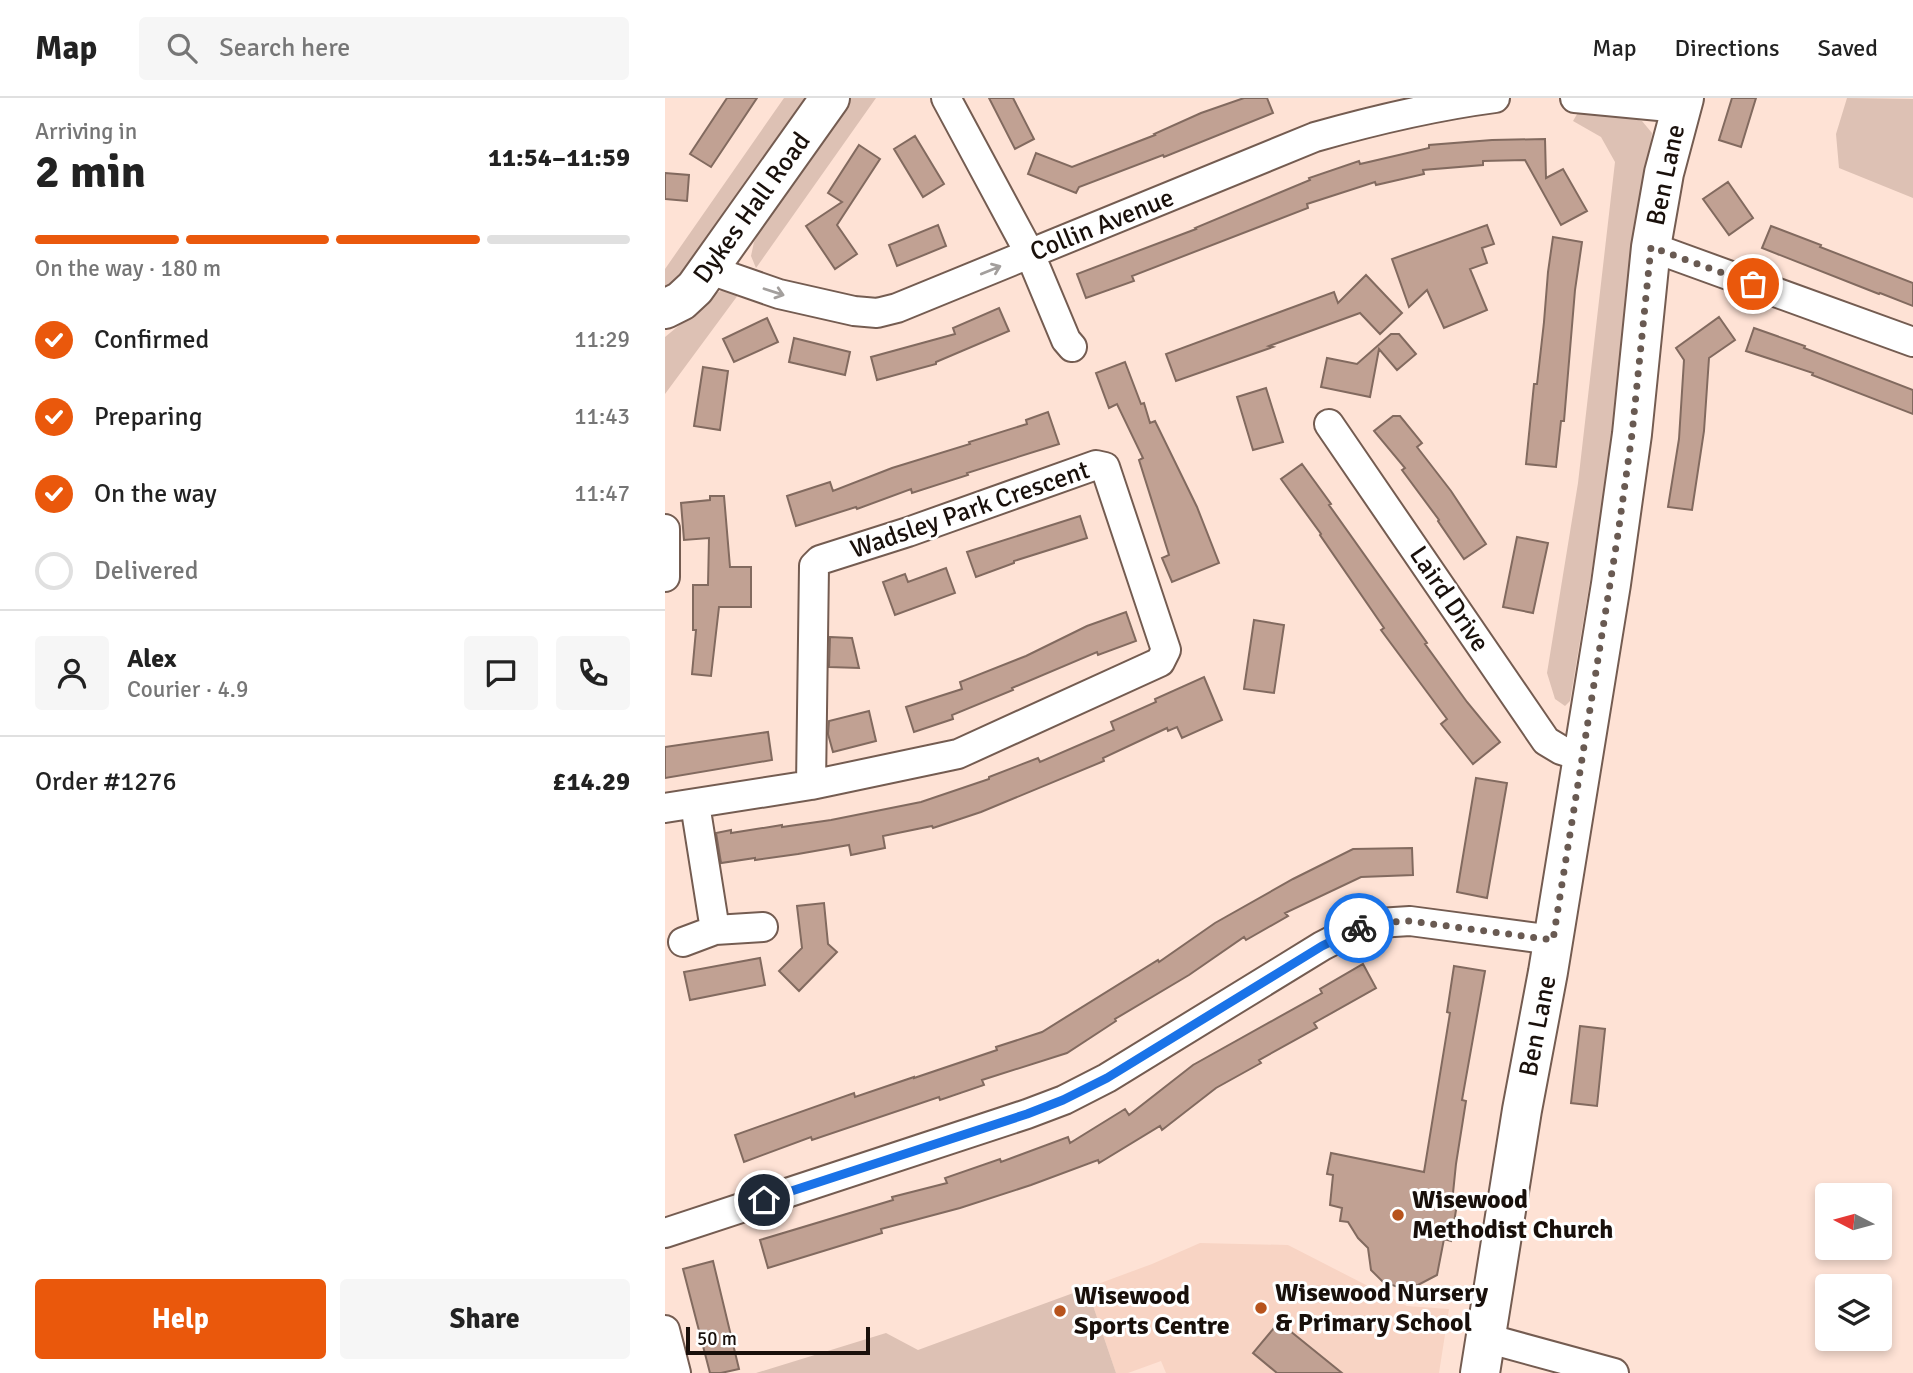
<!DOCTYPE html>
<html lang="en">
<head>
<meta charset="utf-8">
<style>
  :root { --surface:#fff; --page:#f6f6f6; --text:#222; --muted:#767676; --line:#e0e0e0; --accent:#ea580c }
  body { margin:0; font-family:Signika,sans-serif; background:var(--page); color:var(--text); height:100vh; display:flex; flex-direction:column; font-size:26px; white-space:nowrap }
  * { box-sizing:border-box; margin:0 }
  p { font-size:23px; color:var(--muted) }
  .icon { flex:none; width:38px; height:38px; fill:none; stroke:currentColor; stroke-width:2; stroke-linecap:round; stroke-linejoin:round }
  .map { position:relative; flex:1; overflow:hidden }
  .panel { display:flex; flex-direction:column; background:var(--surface); width:665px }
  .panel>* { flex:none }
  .needle { width:46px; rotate:276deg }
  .tools { position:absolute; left:1150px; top:1085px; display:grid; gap:14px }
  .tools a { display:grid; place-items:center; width:77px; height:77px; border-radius:7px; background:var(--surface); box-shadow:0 4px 10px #0003; font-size:35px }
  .scale { position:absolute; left:21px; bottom:18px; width:184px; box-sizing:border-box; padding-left:7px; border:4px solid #19100b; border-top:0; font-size:19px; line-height:24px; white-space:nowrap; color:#19100b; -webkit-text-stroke:5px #fff; paint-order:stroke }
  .pin { position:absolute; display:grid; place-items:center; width:60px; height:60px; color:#fff; margin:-30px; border:4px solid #fff; border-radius:50%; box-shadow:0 2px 7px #0007 }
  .courier { position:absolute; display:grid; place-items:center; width:70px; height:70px; margin:-35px; border:5px solid #1a73e8; border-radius:50%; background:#fff; color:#222; box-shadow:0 2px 9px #0007 }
  .overview em { font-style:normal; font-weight:800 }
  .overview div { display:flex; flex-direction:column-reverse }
  .overview { display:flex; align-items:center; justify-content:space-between; height:119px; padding:0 35px }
  h1 { font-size:46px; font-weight:800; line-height:52px }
  .bar { display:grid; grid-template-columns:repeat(4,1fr); gap:10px 7px; align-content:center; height:84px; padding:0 35px }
  .bar i { height:9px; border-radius:5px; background:var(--line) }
  .bar .active { background:var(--accent) }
  .bar p { grid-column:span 4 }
  .line { display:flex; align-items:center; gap:18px; padding:0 35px; border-top:2px solid var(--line) }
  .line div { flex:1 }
  .round { display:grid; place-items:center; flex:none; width:74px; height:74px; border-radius:7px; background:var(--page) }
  ol { padding:0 35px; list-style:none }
  li { display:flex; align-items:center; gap:21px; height:77px }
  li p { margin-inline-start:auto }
  li .icon { padding:7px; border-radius:50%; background:var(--accent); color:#fff; stroke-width:4 }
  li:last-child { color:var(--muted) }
  li i { width:38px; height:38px; border:4px solid var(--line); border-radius:50% }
  .button { display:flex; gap:14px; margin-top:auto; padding:14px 35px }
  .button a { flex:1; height:80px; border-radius:7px; background:var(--accent); color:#fff; font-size:28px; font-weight:800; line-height:80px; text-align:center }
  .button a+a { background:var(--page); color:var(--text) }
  header { display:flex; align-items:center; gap:42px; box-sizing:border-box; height:98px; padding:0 35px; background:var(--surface); border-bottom:2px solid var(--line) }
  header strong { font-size:33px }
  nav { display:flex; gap:38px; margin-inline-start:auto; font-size:24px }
  .search { width:490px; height:63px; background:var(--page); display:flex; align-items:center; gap:18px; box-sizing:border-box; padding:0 24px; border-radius:7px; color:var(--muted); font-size:26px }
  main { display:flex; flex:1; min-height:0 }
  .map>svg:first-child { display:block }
  .built { fill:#f8d4c4 }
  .green { fill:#ddc1b4 }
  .building { fill:#c1a193; stroke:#826a5f; stroke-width:2 }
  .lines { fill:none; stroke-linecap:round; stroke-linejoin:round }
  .street-casing { stroke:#745c51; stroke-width:32 }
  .secondary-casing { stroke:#745c51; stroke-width:42 }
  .street { stroke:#fff; stroke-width:28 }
  .secondary { stroke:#fff; stroke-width:38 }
  .oneway { stroke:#a39f9d }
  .done { stroke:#695a52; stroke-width:7; stroke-dasharray:0 12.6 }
  .route { stroke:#1a73e8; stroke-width:9 }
  .poi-dot { fill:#b7531c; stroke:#fff; stroke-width:2.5 }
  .labels { text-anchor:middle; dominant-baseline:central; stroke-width:6; stroke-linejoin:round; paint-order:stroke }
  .street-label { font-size:26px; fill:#19100b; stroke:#fff }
  .poi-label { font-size:26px; font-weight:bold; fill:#19100b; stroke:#fff; text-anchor:start }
</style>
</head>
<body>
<header>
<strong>Map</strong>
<div class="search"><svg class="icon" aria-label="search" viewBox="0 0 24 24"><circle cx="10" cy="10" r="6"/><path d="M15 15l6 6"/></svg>Search here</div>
<nav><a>Map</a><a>Directions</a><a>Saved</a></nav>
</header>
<main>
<section class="panel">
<div class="overview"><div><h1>2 min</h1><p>Arriving in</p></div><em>11:54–11:59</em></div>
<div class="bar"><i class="active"></i><i class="active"></i><i class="active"></i><i></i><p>On the way · 180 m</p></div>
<ol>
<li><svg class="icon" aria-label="check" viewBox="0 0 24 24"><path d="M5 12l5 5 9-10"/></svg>Confirmed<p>11:29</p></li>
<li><svg class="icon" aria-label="check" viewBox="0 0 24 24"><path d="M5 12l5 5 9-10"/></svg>Preparing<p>11:43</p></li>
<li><svg class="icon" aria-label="check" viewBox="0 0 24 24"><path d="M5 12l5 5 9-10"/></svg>On the way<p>11:47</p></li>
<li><i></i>Delivered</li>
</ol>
<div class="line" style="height:126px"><a class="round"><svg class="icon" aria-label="person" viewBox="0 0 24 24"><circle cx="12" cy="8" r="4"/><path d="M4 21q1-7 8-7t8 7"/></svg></a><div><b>Alex</b><p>Courier · 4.9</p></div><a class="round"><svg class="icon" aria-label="chat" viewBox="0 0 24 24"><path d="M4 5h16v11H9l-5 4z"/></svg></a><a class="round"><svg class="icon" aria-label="phone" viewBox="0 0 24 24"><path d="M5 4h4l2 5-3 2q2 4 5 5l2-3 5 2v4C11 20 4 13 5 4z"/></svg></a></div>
<div class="line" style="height:91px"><div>Order #1276</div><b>£14.29</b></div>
<div class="button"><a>Help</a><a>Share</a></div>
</section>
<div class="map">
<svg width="1248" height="1275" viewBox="0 0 1248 1275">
  <rect width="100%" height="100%" fill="#fee2d5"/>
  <path class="built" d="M535 1145 623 1147 742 1208 784 1211 774 1275H501L496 1263 463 1275H451L422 1190 487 1166Z"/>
  <path class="green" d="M119 0H146L16 183 0 190V171Z
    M184 0H211L91 170 86 158 89 144 108 108Z
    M1182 0 1248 1V100L1174 70 1171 36Z
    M915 11 952 16 977 23 987 35 984 60 975 105 950 302 945 363 905 603 900 608 890 601 882 575 913 385 950 64 936 39 908 23Z
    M62 190 76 193 0 296V239L34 211 47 197Z
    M422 1190 451 1275H91L221 1235 253 1252Z"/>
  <path class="building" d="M62 0H92L46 69 25 56Z
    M324 0H348L369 41 350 51Z
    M579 0H602L608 15 499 59 498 57 414 89 411 95 363 76 371 55 407 69 490 37 489 36 536 15Z
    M1067 0H1091L1076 49 1054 42Z
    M250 38 279 86 258 99 229 51Z
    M880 41 881 80 898 71 922 113 896 127 860 62 818 63V67L758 72 759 76 711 87 710 84 642 106 643 110 467 178 469 183 421 200 412 176 531 131 530 130 645 82 644 80 694 63 695 66 764 50V47L827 42Z
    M194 47 215 61 172 127 192 156 170 171 141 128 177 104 163 95Z
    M0 75 24 77 22 103 0 101Z
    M1063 84 1088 120 1064 137 1038 101Z
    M273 127 281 148 232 168 224 147Z
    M822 127 829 146 817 150 822 165 805 171 822 212 779 230 762 192 744 209 727 161Z
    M1106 128 1156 147 1155 149 1248 185V208L1215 195 1214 196 1097 150Z
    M888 139 917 144 910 192 899 323H896L891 369 861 366 869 286H872L879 224 883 174Z
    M701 177 737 215 715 236 695 215 604 248 608 249 511 283 501 256 669 194 673 205Z
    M334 210 344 233 271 264V266L212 282 206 259 290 236 288 230Z
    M1054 219 1070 242 1044 260 1039 333 1027 412 1003 409 1014 341 1019 262 1011 250Z
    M102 220 113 244 69 264 58 241Z
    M1089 230 1140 248 1139 250 1248 292V316L1147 277 1148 275 1081 253Z
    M726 236H734L751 256 732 272 714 251 705 299 656 289 662 260 692 266Z
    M129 240 185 254 180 277 124 264Z
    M460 264 476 306 479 305 485 325 490 323 532 409 554 465 507 484 497 460 504 457 474 362 478 360 452 306 444 310 431 275Z
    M38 269 63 273 55 332 29 328Z
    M601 290 618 344 588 352 572 299Z
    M383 314 394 346 302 375 303 377 247 395 246 391 192 411 191 409 131 428 122 398 165 384 168 393 227 370 305 346 304 344 362 326 361 322Z
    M728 318H735L757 345 752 349 786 393 821 446 799 461 773 423 774 422 737 372 740 370 709 333Z
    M637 366 666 406 664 407 762 545 760 546 802 604 835 644 808 666 776 626 782 621 716 532 719 530 655 437 656 436 616 381Z
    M45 398H59L65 469H86V509H54L46 578 27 576 31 532H28V487H43L44 440 19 442 16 405 45 402Z
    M415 418 422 440 349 463V465L311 479 302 454Z
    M852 439 883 445 868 515 838 509Z
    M281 470 290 495 230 517 218 484 240 476 243 484Z
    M461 514 471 543 433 557 432 554 347 590 348 592 287 617 288 621 249 634 241 609 297 591 295 584 361 558 422 528Z
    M589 522 619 527 609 595 579 591Z
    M165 539 187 540 194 570 164 569Z
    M539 579 557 622 517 640 512 629 503 633 502 630 438 660 439 663 316 714 268 730 267 728 218 738 220 750 186 757 184 747 133 756 90 762V760L56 765 51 735 66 732V735L117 727V729L166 722 256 704 324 681V679L373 660 375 664 449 632 446 624 491 604 490 601Z
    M204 613 211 643 168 654 163 636 164 623Z
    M103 634 107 662 0 680V649Z
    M811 680 842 685 822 800 792 794Z
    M747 750 748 777 696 779 620 815 623 818 581 842 579 839 524 877 450 921 451 923 402 955 317 982 319 987 275 1002 274 999 147 1042 146 1039 79 1064 70 1037 189 995 190 999 249 979V980L332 952 331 949 377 934 493 862 494 864 550 825 628 781 688 751Z
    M159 805 163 846 172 854 134 893 114 873 137 850 132 808Z
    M95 860 100 887 25 902 19 874Z
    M698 866 711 890 649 925 652 930 594 962 596 965 551 990 497 1032 495 1028 434 1065 433 1062 366 1087 295 1110 216 1131 217 1135 103 1170 95 1142 228 1102 227 1099 282 1085 280 1080 335 1061 336 1064 403 1039 405 1045 460 1011 464 1017 528 967 657 895 655 891Z
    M789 868 820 873 797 1002 801 1003 791 1066 787 1105 792 1106 786 1143 779 1141 772 1177 753 1187 736 1190 718 1184 706 1172 703 1150 693 1140 683 1124 675 1123 677 1110 665 1107 668 1077 662 1076 666 1055 759 1074 785 915 782 914Z
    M915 928 940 931 932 1008 906 1005Z
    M48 1163 74 1271 56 1275H45L18 1171Z
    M614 1224 677 1275H612L588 1255Z"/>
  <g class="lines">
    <defs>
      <path id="street" d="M281 0 365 156 401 242 407 249
        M910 0 1015 10
        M986 149 1248 244
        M45 172 114 196 189 213 212 215 232 210 650 39C710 22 769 8 830 0
        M664 326 881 643 896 652 918 659
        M0 431V479
        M30 706 50 832
        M0 710 146 687 293 656 495 564 501 552 440 369 431 367 243 434 155 462 149 468 146 687
        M18 844 50 832 98 829
        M0 1135 362 1016 399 1002 442 980 657 848 686 833 713 825 745 823 888 842
        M0 1232 11 1275
        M821 1240 949 1275"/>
      <path id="secondary" d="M0 211 16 203 30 190 165 0
        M815 1275 857 1012 883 874 946 486 967 336 986 149 999 75 1019 0"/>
    </defs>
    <use href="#street" class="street-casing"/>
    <use href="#secondary" class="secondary-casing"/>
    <use href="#street" class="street"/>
    <use href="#secondary" class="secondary"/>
  </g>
  <defs><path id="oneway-shaft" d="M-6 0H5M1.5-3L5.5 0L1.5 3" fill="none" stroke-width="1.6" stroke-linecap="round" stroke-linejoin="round" transform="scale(1.75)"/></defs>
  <g class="oneway">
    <use href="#oneway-shaft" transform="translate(326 172) rotate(-22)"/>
    <use href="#oneway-shaft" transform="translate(109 194) rotate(18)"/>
  </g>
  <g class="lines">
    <path class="done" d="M694 830 713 825 745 823 888 842 953 436 967 336 986 149 1088 186"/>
    <path class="route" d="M99 1102 362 1016 398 1002 442 980 657 848 694 830"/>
  </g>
  <g class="poi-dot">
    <circle cx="733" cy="1117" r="7"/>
    <circle cx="596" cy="1210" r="7"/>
    <circle cx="395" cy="1213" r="7"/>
  </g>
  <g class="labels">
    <g class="street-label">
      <text transform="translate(1001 77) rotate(-78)">Ben Lane</text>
      <text transform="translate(87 110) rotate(-54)">Dykes Hall Road</text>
      <text transform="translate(437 127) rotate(-22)">Collin Avenue</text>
      <text transform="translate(305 412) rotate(-19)">Wadsley Park Crescent</text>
      <text transform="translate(784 501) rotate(56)">Laird Drive</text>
      <text transform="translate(873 928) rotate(-79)">Ben Lane</text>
    </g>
    <g class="poi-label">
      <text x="747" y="1102">Wisewood<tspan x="747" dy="30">Methodist Church</tspan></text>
      <text x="610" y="1195">Wisewood Nursery<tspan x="610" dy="30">&amp; Primary School</tspan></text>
      <text x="409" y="1198">Wisewood<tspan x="409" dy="30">Sports Centre</tspan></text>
    </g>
  </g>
</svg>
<div class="tools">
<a><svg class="needle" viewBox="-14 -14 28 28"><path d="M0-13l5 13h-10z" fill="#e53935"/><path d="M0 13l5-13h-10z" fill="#767676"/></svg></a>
<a><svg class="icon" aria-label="layers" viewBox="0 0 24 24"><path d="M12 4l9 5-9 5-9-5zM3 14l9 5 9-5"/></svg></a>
</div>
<div class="scale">50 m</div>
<div class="pin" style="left:1088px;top:186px;background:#ea580c"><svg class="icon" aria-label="bag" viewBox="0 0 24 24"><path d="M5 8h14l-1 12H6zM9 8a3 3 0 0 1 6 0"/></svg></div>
<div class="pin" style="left:99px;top:1102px;background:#1f2937"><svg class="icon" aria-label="home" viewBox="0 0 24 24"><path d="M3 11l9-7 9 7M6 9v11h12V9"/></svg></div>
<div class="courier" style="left:694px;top:830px"><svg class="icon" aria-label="bike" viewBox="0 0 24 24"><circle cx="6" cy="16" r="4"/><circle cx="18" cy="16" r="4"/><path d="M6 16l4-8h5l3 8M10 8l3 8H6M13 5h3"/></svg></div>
</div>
</main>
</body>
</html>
